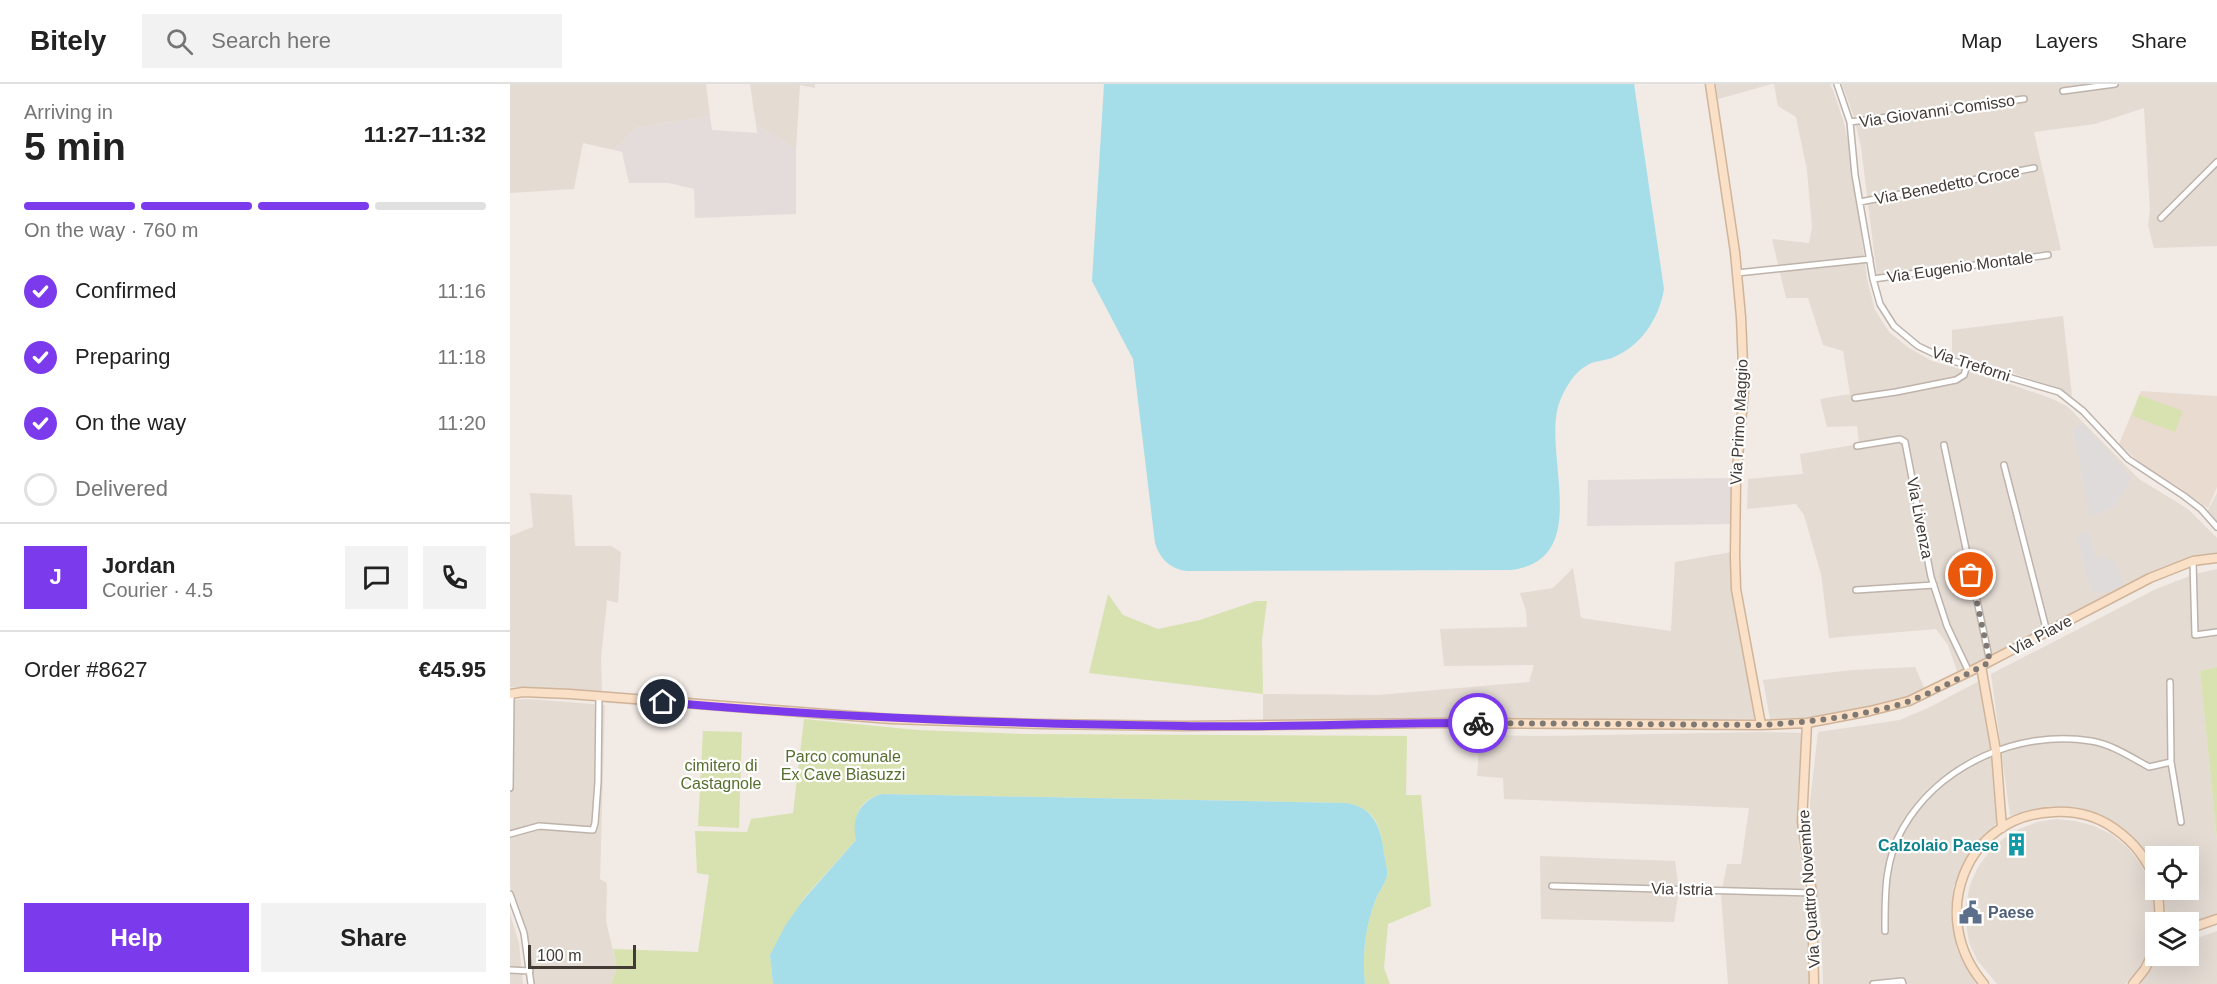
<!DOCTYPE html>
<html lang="en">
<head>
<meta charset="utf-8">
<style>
  :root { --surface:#fff; --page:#f2f2f2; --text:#222; --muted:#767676; --line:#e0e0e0; --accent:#7c3aed }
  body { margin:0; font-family:Arial,sans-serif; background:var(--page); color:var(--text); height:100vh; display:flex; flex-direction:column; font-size:22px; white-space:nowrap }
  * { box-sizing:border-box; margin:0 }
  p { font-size:20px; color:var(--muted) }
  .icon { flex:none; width:33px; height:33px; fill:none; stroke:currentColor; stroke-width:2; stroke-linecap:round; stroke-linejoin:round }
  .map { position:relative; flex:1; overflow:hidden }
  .panel { display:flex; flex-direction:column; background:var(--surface); width:510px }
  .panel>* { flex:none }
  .buttons { position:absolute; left:1635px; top:762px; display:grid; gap:12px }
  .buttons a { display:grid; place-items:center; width:54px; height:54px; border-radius:0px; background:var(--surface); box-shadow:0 6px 24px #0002; font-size:30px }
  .scale { position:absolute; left:18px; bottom:15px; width:108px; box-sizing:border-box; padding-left:6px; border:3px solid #423a35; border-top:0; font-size:16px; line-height:21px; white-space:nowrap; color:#423a35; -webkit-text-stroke:4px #fff; paint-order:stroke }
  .pin { position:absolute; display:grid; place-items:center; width:51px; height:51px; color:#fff; margin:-26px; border:3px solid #fff; border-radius:50%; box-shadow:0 2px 6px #0007 }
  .courier { position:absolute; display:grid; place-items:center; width:60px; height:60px; margin:-30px; border:4px solid #7c3aed; border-radius:50%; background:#fff; color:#222; box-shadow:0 2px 8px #0007 }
  .headline em { font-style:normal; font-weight:700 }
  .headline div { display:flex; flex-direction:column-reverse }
  .headline { display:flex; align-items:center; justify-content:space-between; height:102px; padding:0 24px }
  h1 { font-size:39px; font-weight:700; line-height:45px }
  .bar { display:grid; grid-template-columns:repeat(4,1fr); gap:9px 6px; align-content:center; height:72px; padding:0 24px }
  .bar i { height:8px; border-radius:4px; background:var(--line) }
  .bar .selected { background:var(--accent) }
  .bar p { grid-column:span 4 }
  .line { display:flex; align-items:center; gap:15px; padding:0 24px; border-top:2px solid var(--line) }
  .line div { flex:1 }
  .round { display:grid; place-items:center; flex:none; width:63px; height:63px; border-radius:0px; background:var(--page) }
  ol { padding:0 24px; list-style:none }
  li { display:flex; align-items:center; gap:18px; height:66px }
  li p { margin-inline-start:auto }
  li .icon { padding:6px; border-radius:50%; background:var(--accent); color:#fff; stroke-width:4 }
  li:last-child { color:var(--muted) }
  li i { width:33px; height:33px; border:3px solid var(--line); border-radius:50% }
  .cta { display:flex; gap:12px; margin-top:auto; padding:12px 24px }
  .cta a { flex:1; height:69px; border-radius:0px; background:var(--accent); color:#fff; font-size:24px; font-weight:700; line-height:69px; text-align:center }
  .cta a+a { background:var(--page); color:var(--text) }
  header { display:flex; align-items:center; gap:36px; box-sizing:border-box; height:84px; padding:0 30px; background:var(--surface); border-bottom:2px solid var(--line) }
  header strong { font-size:28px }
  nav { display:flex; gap:33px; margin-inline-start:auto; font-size:21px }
  .search { width:420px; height:54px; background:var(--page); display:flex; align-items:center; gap:15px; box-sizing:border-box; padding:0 21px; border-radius:0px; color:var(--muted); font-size:22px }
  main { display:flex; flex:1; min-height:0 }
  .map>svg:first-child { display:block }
  .residential { fill:#e4dbd3 }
  .industrial { fill:#e3dcda }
  .education { fill:#e9dbd0 }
  .green { fill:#d8e2b0 }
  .parking { fill:#dfdbda }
  .water { fill:#a5dee9 }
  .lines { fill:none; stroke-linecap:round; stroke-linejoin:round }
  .street-casing { stroke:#beb3ab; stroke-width:8 }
  .secondary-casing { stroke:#d0b49a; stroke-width:11 }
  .street { stroke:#fff; stroke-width:5 }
  .secondary { stroke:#f9e0c6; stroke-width:8 }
  .done { stroke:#7f7873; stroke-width:6; stroke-dasharray:0 10.8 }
  .route { stroke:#7c3aed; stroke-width:8 }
  .labels { text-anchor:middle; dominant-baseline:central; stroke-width:4.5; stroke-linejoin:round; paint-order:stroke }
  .street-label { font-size:16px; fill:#423a35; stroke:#fff }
  .park-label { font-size:16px; fill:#566e2e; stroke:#fff }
  .culture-label { font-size:16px; font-weight:bold; fill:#0d838f; stroke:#fff; text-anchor:end }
  .service-label { font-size:16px; font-weight:bold; fill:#4e5e75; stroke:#fff; text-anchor:start }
</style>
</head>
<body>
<header>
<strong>Bitely</strong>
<div class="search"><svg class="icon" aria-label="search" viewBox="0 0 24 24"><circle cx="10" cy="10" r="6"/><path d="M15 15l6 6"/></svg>Search here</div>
<nav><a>Map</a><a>Layers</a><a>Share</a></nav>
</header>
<main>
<section class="panel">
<div class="headline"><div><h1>5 min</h1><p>Arriving in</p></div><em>11:27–11:32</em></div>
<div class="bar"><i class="selected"></i><i class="selected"></i><i class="selected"></i><i></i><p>On the way · 760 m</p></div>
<ol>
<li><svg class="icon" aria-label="check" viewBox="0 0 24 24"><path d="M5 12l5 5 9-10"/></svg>Confirmed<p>11:16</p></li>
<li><svg class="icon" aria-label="check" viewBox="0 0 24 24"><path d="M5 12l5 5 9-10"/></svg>Preparing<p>11:18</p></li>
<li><svg class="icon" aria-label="check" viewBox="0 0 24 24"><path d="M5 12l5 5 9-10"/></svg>On the way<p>11:20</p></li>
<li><i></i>Delivered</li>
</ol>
<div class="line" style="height:108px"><b class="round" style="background:var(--accent);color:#fff">J</b><div><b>Jordan</b><p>Courier · 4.5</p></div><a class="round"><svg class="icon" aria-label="chat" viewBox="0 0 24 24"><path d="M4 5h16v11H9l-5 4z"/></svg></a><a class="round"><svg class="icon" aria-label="phone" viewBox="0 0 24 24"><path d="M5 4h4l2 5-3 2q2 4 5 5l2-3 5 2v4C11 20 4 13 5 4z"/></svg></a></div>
<div class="line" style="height:78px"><div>Order #8627</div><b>€45.95</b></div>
<div class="cta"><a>Help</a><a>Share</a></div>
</section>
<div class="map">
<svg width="1707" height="900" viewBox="0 0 1707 900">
  <rect width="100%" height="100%" fill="#f1eae5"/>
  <path class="residential" d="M0 0H196L200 32 126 44 104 66 73 59 64 105 0 109Z
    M240 0H305V4L290 1 286 65 246 41Z
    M1206 0H1262L1208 15Z
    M1264 0H1320L1323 6 1333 36 1340 65 1357 195 1365 226 1379 248 1399 264 1422 277 1491 297 1540 314 1557 322 1629 395 1678 425 1707 454V472L1681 477 1449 593 1438 561 1426 545 1319 554 1311 490 1294 431 1286 420 1237 425 1238 395 1293 390 1290 370 1349 360 1347 342 1317 343 1310 315 1340 310 1333 267 1313 261 1298 214H1276L1262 155 1299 159 1302 143 1297 86 1286 33 1268 22Z
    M1332 0H1707V162L1644 164 1638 141 1640 127 1634 24 1585 40 1524 48 1551 166 1367 192 1351 63 1344 33Z
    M1553 232 1562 312 1544 303 1494 286 1442 272V246Z
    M20 409 62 411 65 462H101L111 468 108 519 97 516 91 574 92 608 0 603V452L23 443Z
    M1707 409V438L1697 428Z
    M1222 468 1246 635 753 639V610L868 611 1019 598 1024 581 934 582 930 545 1017 543 1016 527 1010 509 1043 504 1063 484 1071 534 1161 547 1165 478Z
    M1707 485V583L1690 587 1707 756V834L1679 842 1678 838H1659L1653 823 1651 806H1678V772H1646L1645 789 1636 770 1618 749 1607 740 1582 728 1568 724 1540 722 1513 727 1500 732 1481 590 1646 505 1685 490Z
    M1405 583 1417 610 1302 636 1260 635 1253 596 1343 586Z
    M1471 596 1486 699 1487 738 1454 778 1444 802 1441 828 1447 866 1466 900H1313L1311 838 1300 748V718L1308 648 1390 636 1420 623Z
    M19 615 95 621 90 795 97 799 96 837 107 884 101 900H23L19 857 0 802V616Z
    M1254 648 1295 649 1287 718 1288 749 1298 839 1300 900H1218L1211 811 1217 780H1231L1239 724 994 715 993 694 967 692 970 651 1034 652Z
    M1546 735 1565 737 1584 742 1601 750 1616 762 1629 777 1638 794 1643 812 1645 831 1643 851 1637 869 1628 886 1615 900H1487L1467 876 1459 858 1456 839V820L1460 801 1468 783 1479 768 1493 755 1509 745 1527 738Z
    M1030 772 1165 777 1169 806 1164 838 1031 835Z
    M0 830 9 859 13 900H0Z
    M1707 847V900H1631V896L1650 872H1678L1679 857Z"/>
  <path class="industrial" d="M200 32 202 46 247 49 246 41 286 65V130L185 134 184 105 159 99H119L112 68 104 66 126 44Z
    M1225 394 1222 440 1077 442 1078 396Z"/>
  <path class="education" d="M1631 307 1707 312V403L1698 424 1667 402 1634 382 1609 360Z"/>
  <path class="green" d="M1629 311 1673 327 1665 348 1622 332Z
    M598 510 613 531 648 545 690 536 746 517H757L752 556 753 610 579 589Z
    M1707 583V756L1690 587Z
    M294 635 407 646 516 650 897 652 896 711H911L921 822 878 840 874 884 880 900H855C852 872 855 844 865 817 868 809 875 800 877 792 878 786 875 776 874 769 870 741 866 725 836 719L372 710C347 717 344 733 346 756L294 814 260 871 263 900H101L107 884 103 865 188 868 199 791 187 789 185 747 237 748 241 735 283 729Z
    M193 647 232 648 229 744 188 742Z"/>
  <path class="parking" d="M1572 339 1622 394 1603 424 1580 433 1563 345Z
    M1578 447 1586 473 1596 472 1600 478 1604 476 1614 500 1597 508 1582 509 1566 451Z"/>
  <path class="water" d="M594 0H1124L1154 205C1149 235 1131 262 1102 274 1093 277 1083 277 1076 282 1063 289 1052 309 1048 323 1034 374 1083 477 1000 486L677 487C660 485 650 475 645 459L623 275 582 197Z
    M372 710 836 719C864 723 871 744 874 769 875 776 878 786 877 792 875 800 868 809 865 817 855 844 852 872 855 900H263L260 871 275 842 294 815 346 756C341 735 350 716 372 710Z"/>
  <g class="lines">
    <defs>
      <path id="street" d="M1327 0 1340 38 1345 91 1363 195 1370 220 1384 242 1408 262 1433 274 1549 308 1573 327 1618 375 1674 412 1691 425 1707 443
        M1553 7 1605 0
        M1340 38 1514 15
        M1350 118 1524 84
        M1651 134 1707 78
        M1227 189 1360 175
        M1363 195 1538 171
        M1345 314 1386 308 1446 296 1454 291 1457 281
        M1434 361 1480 578
        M1347 362 1390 355 1395 358 1421 493 1437 542 1459 588
        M1494 381 1537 548
        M1683 477 1685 551 1707 548
        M1346 506 1424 501
        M1660 598 1661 678
        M0 704 1 610
        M0 750 29 742 83 746 85 739 88 698 89 613
        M1042 802 1302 809
        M0 810 14 849 21 900
        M1375 847C1375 812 1374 776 1393 744 1429 681 1509 645 1581 657 1601 660 1621 673 1639 683L1661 678 1671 738
        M0 886 20 887
        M1363 900 1392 897 1393 900"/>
      <path id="secondary" d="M1200 0 1225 168 1231 233 1234 306 1226 396 1225 473 1226 505 1251 641
        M1471 582 1486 667 1492 744
        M0 610 13 608 60 610 381 635 531 640 674 642 930 639 1251 641 1297 639 1360 627 1399 617 1471 582 1640 494 1683 477 1707 474
        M1297 639 1292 738 1302 809 1304 900
        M1648 806 1650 838
        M1678 845 1707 835
        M1474 900C1417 834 1454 731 1544 728 1565 727 1587 732 1605 745 1624 758 1638 776 1646 799
        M1623 900 1635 885 1646 862"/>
    </defs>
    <use href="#street" class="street-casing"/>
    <use href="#secondary" class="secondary-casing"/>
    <use href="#street" class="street"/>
    <use href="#secondary" class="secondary"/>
  </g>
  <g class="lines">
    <path class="done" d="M968 639 1251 641C1300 638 1350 633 1397 618 1425 608 1453 592 1480 578L1461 491"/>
    <path class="route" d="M153 618C326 634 499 640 673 642 771 644 870 638 968 639"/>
  </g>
  <defs>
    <symbol id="building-bare" viewBox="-9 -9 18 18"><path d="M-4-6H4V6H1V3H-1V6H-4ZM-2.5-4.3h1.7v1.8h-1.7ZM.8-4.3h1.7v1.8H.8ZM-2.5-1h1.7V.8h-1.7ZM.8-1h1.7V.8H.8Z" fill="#0f9aa8" stroke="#fff" stroke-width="2.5" paint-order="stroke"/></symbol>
    <symbol id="civic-bare" viewBox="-9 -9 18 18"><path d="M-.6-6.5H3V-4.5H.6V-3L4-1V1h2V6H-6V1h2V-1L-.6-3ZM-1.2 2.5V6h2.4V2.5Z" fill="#5c6f8a" stroke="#fff" stroke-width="2.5" paint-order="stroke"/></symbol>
  </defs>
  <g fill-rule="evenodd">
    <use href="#building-bare" x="1490" y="744" width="33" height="33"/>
    <use href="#civic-bare" x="1444" y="812" width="33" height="33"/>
  </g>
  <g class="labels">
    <g class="street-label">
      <text transform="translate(1427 27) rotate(-8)">Via Giovanni Comisso</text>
      <text transform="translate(1437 101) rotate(-11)">Via Benedetto Croce</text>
      <text transform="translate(1450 183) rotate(-8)">Via Eugenio Montale</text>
      <text transform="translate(1461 280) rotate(18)">Via Treforni</text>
      <text transform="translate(1229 338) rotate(-87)">Via Primo Maggio</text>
      <text transform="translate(1410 434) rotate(79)">Via Livenza</text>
      <text transform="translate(1531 551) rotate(-28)">Via Piave</text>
      <text transform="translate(1172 805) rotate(1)">Via Istria</text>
      <text transform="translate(1299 805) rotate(-94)">Via Quattro Novembre</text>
    </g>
    <g class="park-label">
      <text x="333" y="672">Parco comunale<tspan x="333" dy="18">Ex Cave Biasuzzi</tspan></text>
      <text x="211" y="681">cimitero di<tspan x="211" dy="18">Castagnole</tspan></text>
    </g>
    <g class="culture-label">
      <text x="1489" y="761">Calzolaio Paese</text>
    </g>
    <g class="service-label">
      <text x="1478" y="828">Paese</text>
    </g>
  </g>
</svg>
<div class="buttons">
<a><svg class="icon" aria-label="locate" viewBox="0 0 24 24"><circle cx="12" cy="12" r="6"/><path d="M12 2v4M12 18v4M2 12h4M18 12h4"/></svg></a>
<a><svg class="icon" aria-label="layers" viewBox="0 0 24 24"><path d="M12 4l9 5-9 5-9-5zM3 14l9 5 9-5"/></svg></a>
</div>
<div class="scale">100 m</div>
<div class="pin" style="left:1461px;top:491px;background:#ea580c"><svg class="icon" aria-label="bag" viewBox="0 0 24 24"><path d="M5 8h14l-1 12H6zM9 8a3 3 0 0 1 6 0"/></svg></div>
<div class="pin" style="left:153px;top:618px;background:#1f2937"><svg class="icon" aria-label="home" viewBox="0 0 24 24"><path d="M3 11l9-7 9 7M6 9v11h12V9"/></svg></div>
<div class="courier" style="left:968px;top:639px"><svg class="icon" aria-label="bike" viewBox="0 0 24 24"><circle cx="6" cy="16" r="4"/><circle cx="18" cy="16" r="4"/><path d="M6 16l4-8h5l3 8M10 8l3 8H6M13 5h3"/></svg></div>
</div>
</main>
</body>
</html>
